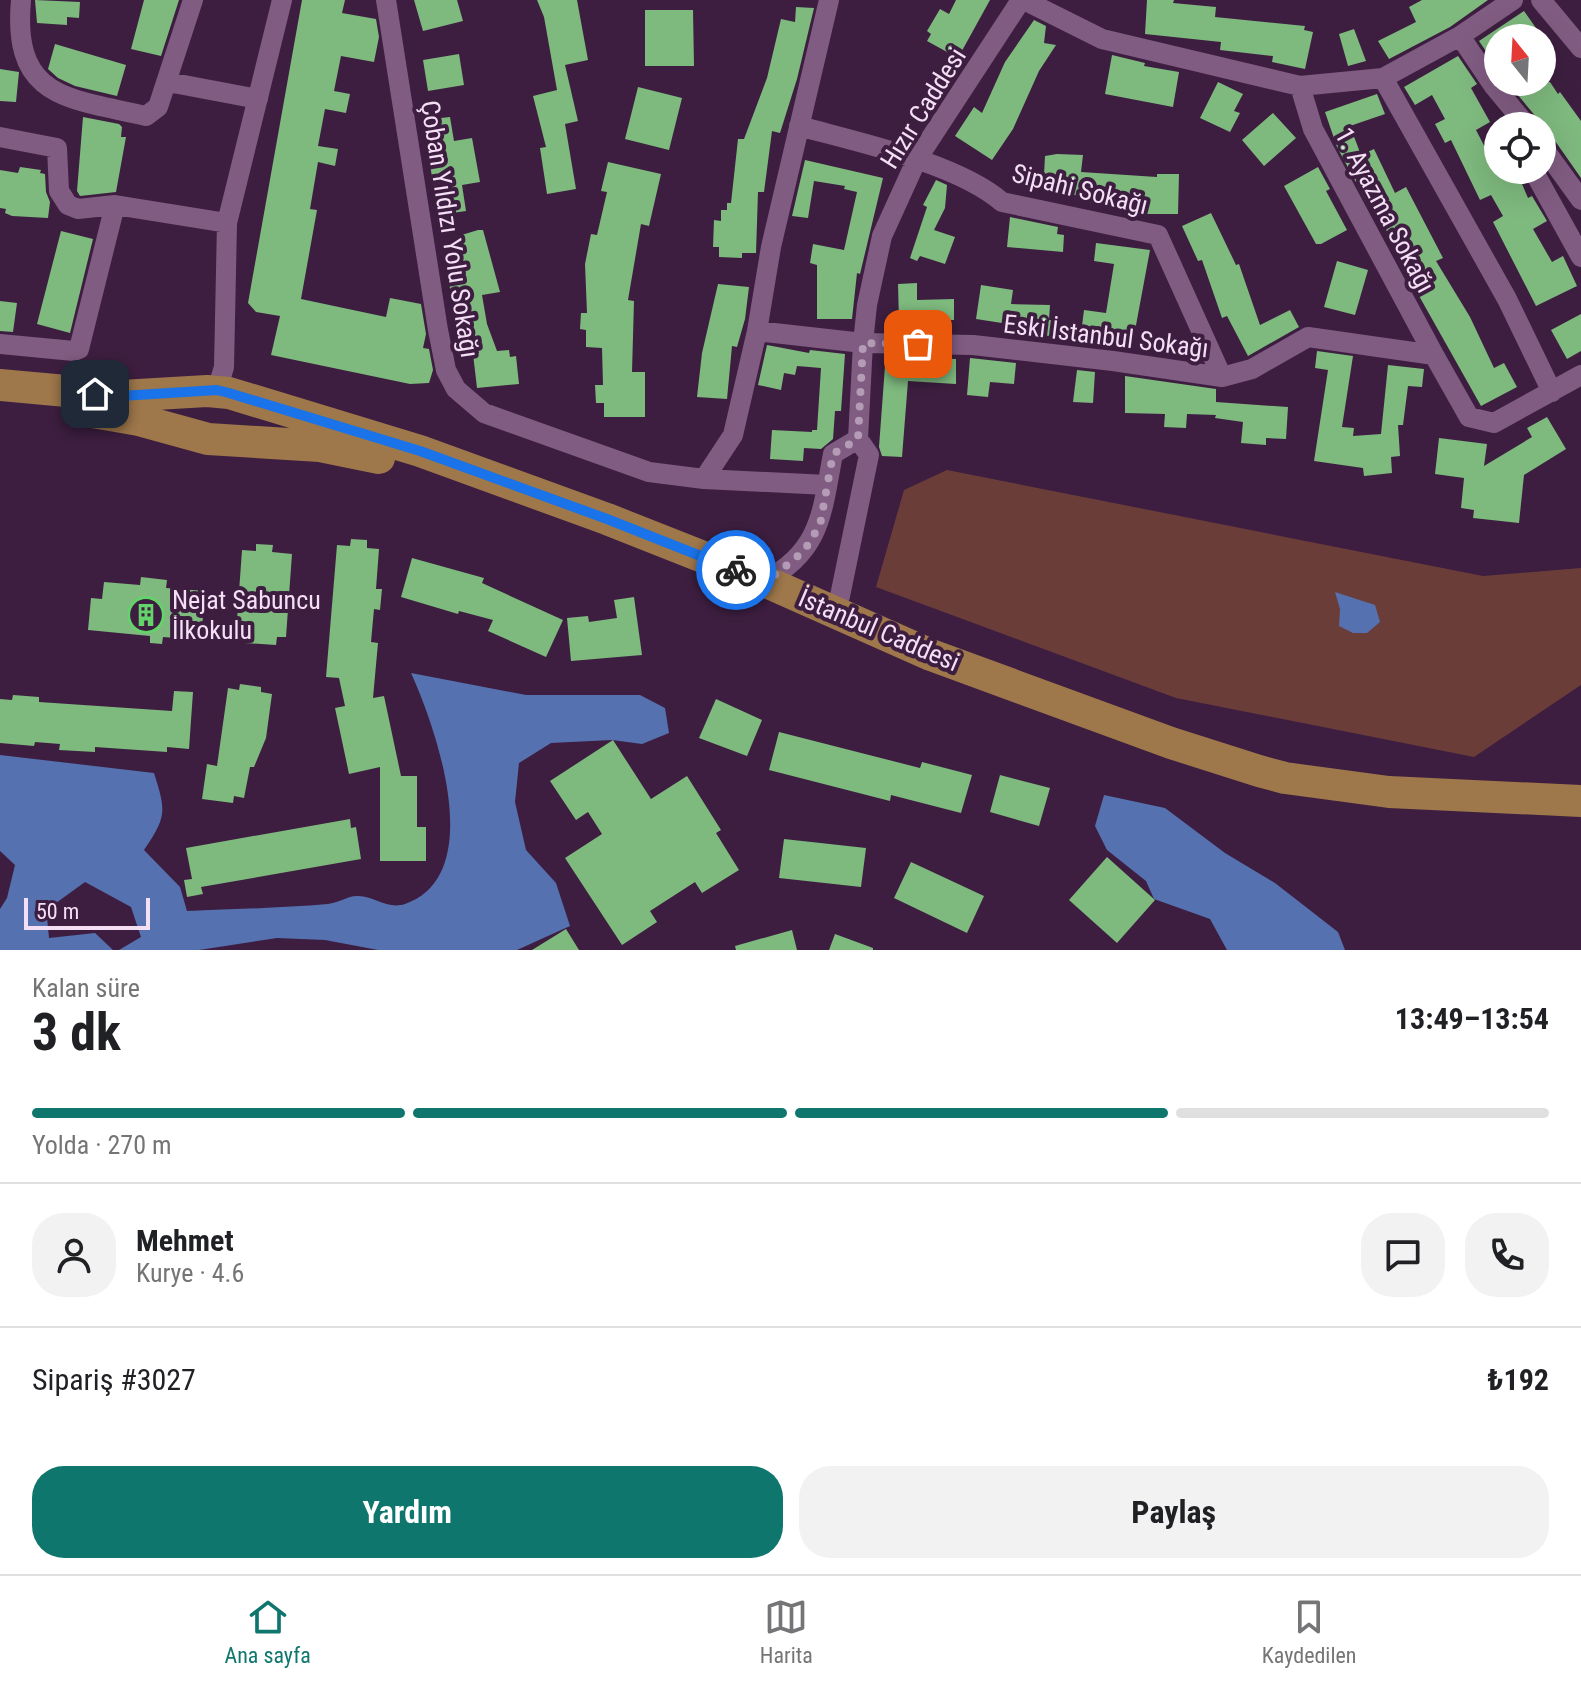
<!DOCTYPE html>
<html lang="tr">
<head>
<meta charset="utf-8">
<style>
  :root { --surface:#fff; --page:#f2f2f2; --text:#202124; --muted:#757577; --line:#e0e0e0; --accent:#0f766e }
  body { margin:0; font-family:"Roboto Condensed",sans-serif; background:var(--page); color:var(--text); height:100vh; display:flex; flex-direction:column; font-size:30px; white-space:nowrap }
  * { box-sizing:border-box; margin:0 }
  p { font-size:26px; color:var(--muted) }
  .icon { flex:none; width:44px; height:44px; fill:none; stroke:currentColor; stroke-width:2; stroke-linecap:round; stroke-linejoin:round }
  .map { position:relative; height:950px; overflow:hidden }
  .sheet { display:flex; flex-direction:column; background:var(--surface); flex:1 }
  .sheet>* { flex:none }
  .needle { width:52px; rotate:342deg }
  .tools { position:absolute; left:1484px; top:24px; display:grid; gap:16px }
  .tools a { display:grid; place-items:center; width:72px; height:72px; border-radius:50%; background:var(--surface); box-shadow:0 8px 32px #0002; font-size:40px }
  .scale { position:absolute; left:24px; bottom:20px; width:126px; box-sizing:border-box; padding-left:8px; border:4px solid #f4dff5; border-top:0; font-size:22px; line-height:28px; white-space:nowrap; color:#f4dff5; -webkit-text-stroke:6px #3d1e40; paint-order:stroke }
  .pin { position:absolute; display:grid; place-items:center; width:68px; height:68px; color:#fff; margin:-34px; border-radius:16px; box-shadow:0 4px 12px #0006 }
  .courier { position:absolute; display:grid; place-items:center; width:80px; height:80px; margin:-40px; border:6px solid #1a73e8; border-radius:50%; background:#fff; color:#222; box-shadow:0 2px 10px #0007 }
  .headline em { font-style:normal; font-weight:700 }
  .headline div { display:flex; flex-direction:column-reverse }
  .headline { display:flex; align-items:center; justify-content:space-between; height:136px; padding:0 32px }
  h1 { font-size:52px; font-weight:700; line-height:60px }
  .bar { display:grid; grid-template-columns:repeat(4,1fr); gap:12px 8px; align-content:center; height:96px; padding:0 32px }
  .bar i { height:10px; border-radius:6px; background:var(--line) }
  .bar .on { background:var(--accent) }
  .bar p { grid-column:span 4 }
  .line { display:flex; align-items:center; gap:20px; padding:0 32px; border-top:2px solid var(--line) }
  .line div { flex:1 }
  .round { display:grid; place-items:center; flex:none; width:84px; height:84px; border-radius:32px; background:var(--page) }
  .primary-button { display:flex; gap:16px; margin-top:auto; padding:16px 32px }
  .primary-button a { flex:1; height:92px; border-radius:32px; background:var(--accent); color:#fff; font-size:32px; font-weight:700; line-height:92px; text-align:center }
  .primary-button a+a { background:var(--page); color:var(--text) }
  .tabs { display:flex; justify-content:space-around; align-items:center; height:112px; border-top:2px solid var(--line); background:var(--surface); font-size:22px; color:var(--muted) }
  .tabs a { display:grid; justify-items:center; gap:4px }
  .tabs .on { color:var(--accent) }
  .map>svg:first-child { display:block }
  .green { fill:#6b3d39 }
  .water { fill:#5571af }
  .building { fill:#7eb97e }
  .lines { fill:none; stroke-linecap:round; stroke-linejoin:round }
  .minor { stroke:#805c82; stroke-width:20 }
  .primary { stroke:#9e774a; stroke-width:32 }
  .done { stroke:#b49bb6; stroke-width:8; stroke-dasharray:0 14.4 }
  .route { stroke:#1a73e8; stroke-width:10 }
  .labels { text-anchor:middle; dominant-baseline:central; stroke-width:8; stroke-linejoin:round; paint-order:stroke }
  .street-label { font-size:26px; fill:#f4dff5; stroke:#3d1e40 }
  .poi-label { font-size:26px; fill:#f4dff5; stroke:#3d1e40; text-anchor:start }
</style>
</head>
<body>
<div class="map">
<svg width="1581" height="950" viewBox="0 0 1581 950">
  <rect width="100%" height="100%" fill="#3d1e40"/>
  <path class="green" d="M947 470 1483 576 1581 568V685L1474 757 1176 698 876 587 904 490Z"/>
  <path class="water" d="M1335 592 1375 605 1380 622 1367 633H1353L1339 626 1340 609Z
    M411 673 526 695H640L665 708 669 733 642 744 612 740 551 743 519 763 515 802 526 850 556 883 570 926 517 950H378L325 940 277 938 199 950H119L141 937 131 907 85 882 56 903 46 907 49 938 95 933 113 950H0V909L7 898 15 865 0 851V755L154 773C166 811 167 816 144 850L180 887 187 911C234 909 281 908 328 904 338 903 348 896 357 896 373 895 387 910 405 904 488 875 436 728 411 673Z
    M1104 795 1165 808 1225 853 1275 883 1338 932 1345 950H1227L1210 919 1154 899 1146 881 1107 850 1095 826Z"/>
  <path class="building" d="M35 0 80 2 79 18 67 17V25L37 23Z
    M144 0H179L161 56 131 49Z
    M302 0H345L342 13 376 19 379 37 374 62 341 56 334 91 350 94 346 113 325 109 318 146 338 149 335 166 318 162 310 209 317 210 301 299 386 317 390 298 421 304 426 334 423 348 429 349 433 370 429 383 410 384 271 355 280 316 256 312 248 303Z
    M414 0H457L463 21 423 31Z
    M537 0H577L588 60 565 65 578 121 565 124 576 189 547 194 540 148 546 147 533 96 557 90 544 17Z
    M956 0H990L958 58 927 41 931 34 927 31 940 9 949 14Z
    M1147 0H1174L1173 3 1216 7 1215 17 1305 26 1304 30 1313 32 1305 69 1272 62 1273 56 1220 50 1221 42 1145 34Z
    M1422 0H1488L1450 27 1389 59 1378 41 1416 22 1409 7Z
    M796 7 814 8 797 79 780 133 772 131 764 192H758L756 253H742V258L719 257V247H713L714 220 721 221V210H727V203H731L738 139H744L767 78 781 19 795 22Z
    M645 10H693L694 66H645Z
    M1524 11 1536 28 1521 38H1498V69L1479 41Z
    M1034 20 1046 26 1044 43 1056 45 1039 71 1013 129 992 160 955 136 974 107 982 113 1005 62Z
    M1354 29 1366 61 1348 66 1339 34Z
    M55 44 126 65 117 96 75 86 58 78 48 69Z
    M459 54 464 85 428 91 423 60Z
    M1112 55 1145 63 1144 66 1179 72 1173 107 1105 94Z
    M1458 56 1477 84 1471 88 1490 122 1476 130 1492 161 1498 158V170H1516L1528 198 1532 196 1547 221 1533 229 1552 262 1563 256 1577 286 1536 306 1493 222 1503 216 1491 195 1480 200 1451 140 1445 143 1435 124 1445 119 1432 95 1415 105 1404 87Z
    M0 69 19 72 16 102 0 101Z
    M1218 82 1243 94 1234 111 1240 113 1230 132 1200 118Z
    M1507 82H1550L1558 94 1560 92 1581 121V178L1553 138 1542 133 1537 118Z
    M638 87 682 98 669 150 625 139Z
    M1377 94 1385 114 1350 126 1361 155 1374 149 1395 193 1406 187 1443 258 1436 261 1470 317 1494 368 1504 363 1517 387 1481 406 1414 287 1417 286 1392 233 1389 235 1369 200 1366 201 1337 147 1325 112Z
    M1273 113 1296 138 1264 166 1242 140Z
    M83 117 119 124 122 127 121 137H126L116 192 80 196 77 191Z
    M450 117 454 141 472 138 480 182 462 185 466 211 438 215 423 120Z
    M1057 154 1083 155 1081 172 1157 177V174H1179L1178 214H1146L1147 206 1089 203V196L1043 193 1045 156Z
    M805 160 883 178 860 274 857 273 852 319H817V265L810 263 813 244 844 250 857 192 844 189 845 186 814 181 808 218 792 216Z
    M608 162 661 174 649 226 641 224 628 300 634 301 632 372H645V417H604V403H596L595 385H603L602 348 586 347V330L580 329 581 313H587L585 264 591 234 597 235 607 192 601 191Z
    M20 167 41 170 40 173 45 174 46 192 50 202 48 218 12 216 5 213 6 209 0 208V170L18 173Z
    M1318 167 1330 189 1326 191 1347 230 1321 244H1316L1284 186Z
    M936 180 947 185 945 208 934 230 955 237 945 264 920 256 917 261 910 258 927 207 923 205Z
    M1211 213 1236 265 1239 264 1260 325 1290 310 1299 327 1248 356 1227 316 1222 318 1202 260 1198 261 1182 226Z
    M1010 217 1058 227 1057 234 1064 235 1063 252 1007 247Z
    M478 230H483L500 292 482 295 487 324 497 351 509 350 510 357 516 356 519 384 477 388 473 354 479 353 471 321 457 324 448 278 461 275 453 247 457 246 455 237Z
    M61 231 93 239 70 333 37 324Z
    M1096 243 1150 250 1134 336 1106 333 1105 337 1081 334 1084 310 1106 313 1114 264 1094 261Z
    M1337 261 1368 270 1355 315 1324 307Z
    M917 283V300L954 299V320L899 321 898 284Z
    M718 284 749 287 745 319 737 347 732 346 727 399 697 397 702 353Z
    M981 285 1013 290 1011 304 1050 305 1049 320H1056L1055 336 1021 335V326L976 319Z
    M0 301 17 303 13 332 0 331Z
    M1581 314V351L1567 359 1551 330Z
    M767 345 809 353 810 350 845 354 841 411H835L833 439 821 449 804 448 803 461 770 459 772 430 812 432V430H817L821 368 797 366 795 375 784 373 781 390 758 385Z
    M1317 351 1353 356 1342 427 1354 428 1353 436 1381 434 1388 365 1424 369 1422 387 1408 386 1403 425H1398L1400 456 1391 457 1392 473 1364 476 1363 468 1314 461 1328 370 1315 368Z
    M895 357 956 359V384L908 381 902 457 882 456 879 447 885 366 895 367Z
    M970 358 1016 363 1014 384 990 382 988 397 967 395Z
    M1077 370 1095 372 1093 403 1073 402Z
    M1125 376 1216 389V402L1288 407 1286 439 1266 438V445L1241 443 1243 422 1215 418 1216 415 1187 414 1186 428 1164 427 1165 414 1125 413Z
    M1547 417 1566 449 1524 475 1519 523 1473 518 1474 510 1461 508 1464 478 1435 474 1439 438 1487 444 1484 466 1532 437 1527 428Z
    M351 539 367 540V548L379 549 376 589H382L380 610 374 609 371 642 378 643 373 698 384 696 401 776H417V827H426V861H380V767L349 774 335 708 345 706 339 678 326 677 337 545 350 546Z
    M256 544 273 545 272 552 292 554 286 637H277L276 645 245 643 246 634H236L242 550 256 551Z
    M412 558 484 578 482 583 563 620 546 657 488 631 493 620 459 611 458 614 401 597Z
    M141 577 167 580 166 588 205 591 201 640 163 637 162 644 150 643V636L88 630 91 598 102 599 104 582 140 585Z
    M634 597 642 655 571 661 567 618 588 616 589 622 617 618 614 600Z
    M240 684 261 687V692L272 694 266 738 254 767H250L244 798 234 796 233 803 202 799 207 764 217 766 228 688 239 690Z
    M174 691 193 692 189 749 167 747V752L95 747V752L59 750 60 744 35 742 34 746 0 743V699L12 700 13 695 39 697V702L172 711Z
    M716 699 762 720 747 756 699 738Z
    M779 732 920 768 922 762 972 775 961 813 891 795 890 801 769 770Z
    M613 740 651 799 687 776 721 830 716 833 739 870 702 893 695 882 650 911 657 922 622 945 565 858 602 834 588 812 576 820 550 781Z
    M1000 775 1050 788 1039 826 990 812Z
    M350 819 351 828 356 827 361 859 201 887 203 894 187 897 184 880 192 879 186 848Z
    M784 839 866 848 861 887 779 878Z
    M1107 857 1155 900 1117 943 1069 900Z
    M911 862 984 896 967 933 894 898Z
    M566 929 579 950H532Z
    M792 930 797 950H736L735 946Z
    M835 934 873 948V950H829Z"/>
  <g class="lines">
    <path class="minor" d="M21 0C12 100 69 98 146 116L158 107 193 0
      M386 0 438 330 446 370 456 389 484 413 649 472 704 479 827 485
      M1024 0 1102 39 1300 86 1383 78 1460 36 1513 0
      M1541 0 1581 48
      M1460 36 1493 85 1527 126
      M1383 78 1507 299 1552 392
      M168 82 258 99
      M1300 86 1313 129 1434 355
      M799 126C857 142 957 163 1002 202L1158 235 1222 377
      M0 137 57 148 59 191 68 205 78 209 115 205 227 223
      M1542 146 1581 200
      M1533 170 1581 257
      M757 331 863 343 973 345 1113 361 1222 377 1252 369 1308 337 1434 355 1469 417 1494 423 1581 375
      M0 344 74 351 79 349 115 205
      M217 390 224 367 227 223 282 0
      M704 479 733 435 757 331 771 247 829 0
      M764 581C822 551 822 511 833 454L858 439
      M833 611 840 596 869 455 858 439 863 343 867 305 882 236 917 159 1021 0"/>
    <path class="primary" d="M0 385 121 396 207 391 229 393 420 451 607 519 764 581 931 655 1171 743 1259 771 1285 778 1389 792 1581 801
      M87 411 139 420 208 439 320 446 379 458"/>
  </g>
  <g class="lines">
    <path class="done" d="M736 570 764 581 771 578 804 551 820 525 833 454 858 439 863 343 918 344"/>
    <path class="route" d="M95 394 121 396 217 390 229 393 420 451 607 519 736 570"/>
  </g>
  <defs>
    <symbol id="building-ring" viewBox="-11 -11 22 22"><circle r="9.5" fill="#3d1e40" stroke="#63d469" stroke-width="1.5"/><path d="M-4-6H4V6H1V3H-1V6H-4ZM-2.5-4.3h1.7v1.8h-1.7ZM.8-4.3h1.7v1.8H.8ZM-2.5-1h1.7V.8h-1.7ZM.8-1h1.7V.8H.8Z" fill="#63d469"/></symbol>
  </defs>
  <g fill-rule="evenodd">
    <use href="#building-ring" x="126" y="595" width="40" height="40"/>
  </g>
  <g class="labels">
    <g class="street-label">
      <text transform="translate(923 108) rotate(-58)">Hızır Caddesi</text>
      <text transform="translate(1080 189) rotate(14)">Sipahi Sokağı</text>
      <text transform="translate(1385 210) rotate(62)">1. Ayazma Sokağı</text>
      <text transform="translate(450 229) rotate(81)">Çoban Yıldızı Yolu Sokağı</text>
      <text transform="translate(1106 336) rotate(7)">Eski İstanbul Sokağı</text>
      <text transform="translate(879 630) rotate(23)">İstanbul Caddesi</text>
    </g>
    <g class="poi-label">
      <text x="172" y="600">Nejat Sabuncu<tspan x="172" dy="30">İlkokulu</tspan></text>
    </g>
  </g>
</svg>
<div class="tools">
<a><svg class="needle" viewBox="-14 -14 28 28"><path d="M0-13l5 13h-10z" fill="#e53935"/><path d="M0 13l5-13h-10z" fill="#757577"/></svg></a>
<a><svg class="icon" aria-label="locate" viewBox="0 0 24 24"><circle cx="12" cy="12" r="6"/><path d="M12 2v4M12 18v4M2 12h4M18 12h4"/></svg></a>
</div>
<div class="scale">50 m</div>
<div class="pin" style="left:918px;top:344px;background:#ea580c"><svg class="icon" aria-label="bag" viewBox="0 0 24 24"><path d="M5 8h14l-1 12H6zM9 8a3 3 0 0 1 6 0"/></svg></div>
<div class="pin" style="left:95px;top:394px;background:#1f2937"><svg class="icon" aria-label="home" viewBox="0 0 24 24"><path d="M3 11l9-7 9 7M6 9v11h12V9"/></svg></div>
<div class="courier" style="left:736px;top:570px"><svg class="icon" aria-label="bike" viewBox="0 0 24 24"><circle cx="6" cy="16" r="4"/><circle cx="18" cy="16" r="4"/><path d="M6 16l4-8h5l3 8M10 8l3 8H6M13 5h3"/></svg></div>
</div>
<section class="sheet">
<div class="headline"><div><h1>3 dk</h1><p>Kalan süre</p></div><em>13:49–13:54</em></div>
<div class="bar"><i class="on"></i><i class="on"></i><i class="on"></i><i></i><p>Yolda · 270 m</p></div>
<div class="line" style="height:144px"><a class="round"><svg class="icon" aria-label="person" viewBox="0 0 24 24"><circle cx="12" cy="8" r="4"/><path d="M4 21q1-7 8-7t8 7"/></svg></a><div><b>Mehmet</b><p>Kurye · 4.6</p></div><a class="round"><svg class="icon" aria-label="chat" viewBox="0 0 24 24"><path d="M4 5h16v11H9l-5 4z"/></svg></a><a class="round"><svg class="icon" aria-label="phone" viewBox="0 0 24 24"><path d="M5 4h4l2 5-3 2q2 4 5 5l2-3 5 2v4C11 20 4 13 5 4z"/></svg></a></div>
<div class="line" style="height:104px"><div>Sipariş #3027</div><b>₺192</b></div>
<div class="primary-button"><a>Yardım</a><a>Paylaş</a></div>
</section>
<nav class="tabs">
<a class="on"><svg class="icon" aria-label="home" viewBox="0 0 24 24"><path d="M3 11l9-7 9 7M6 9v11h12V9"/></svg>Ana sayfa</a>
<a><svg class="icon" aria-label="map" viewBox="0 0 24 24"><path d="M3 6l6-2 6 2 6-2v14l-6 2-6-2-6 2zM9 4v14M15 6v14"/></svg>Harita</a>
<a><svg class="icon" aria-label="saved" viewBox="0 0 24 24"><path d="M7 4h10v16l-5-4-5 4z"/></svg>Kaydedilen</a>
</nav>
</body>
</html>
